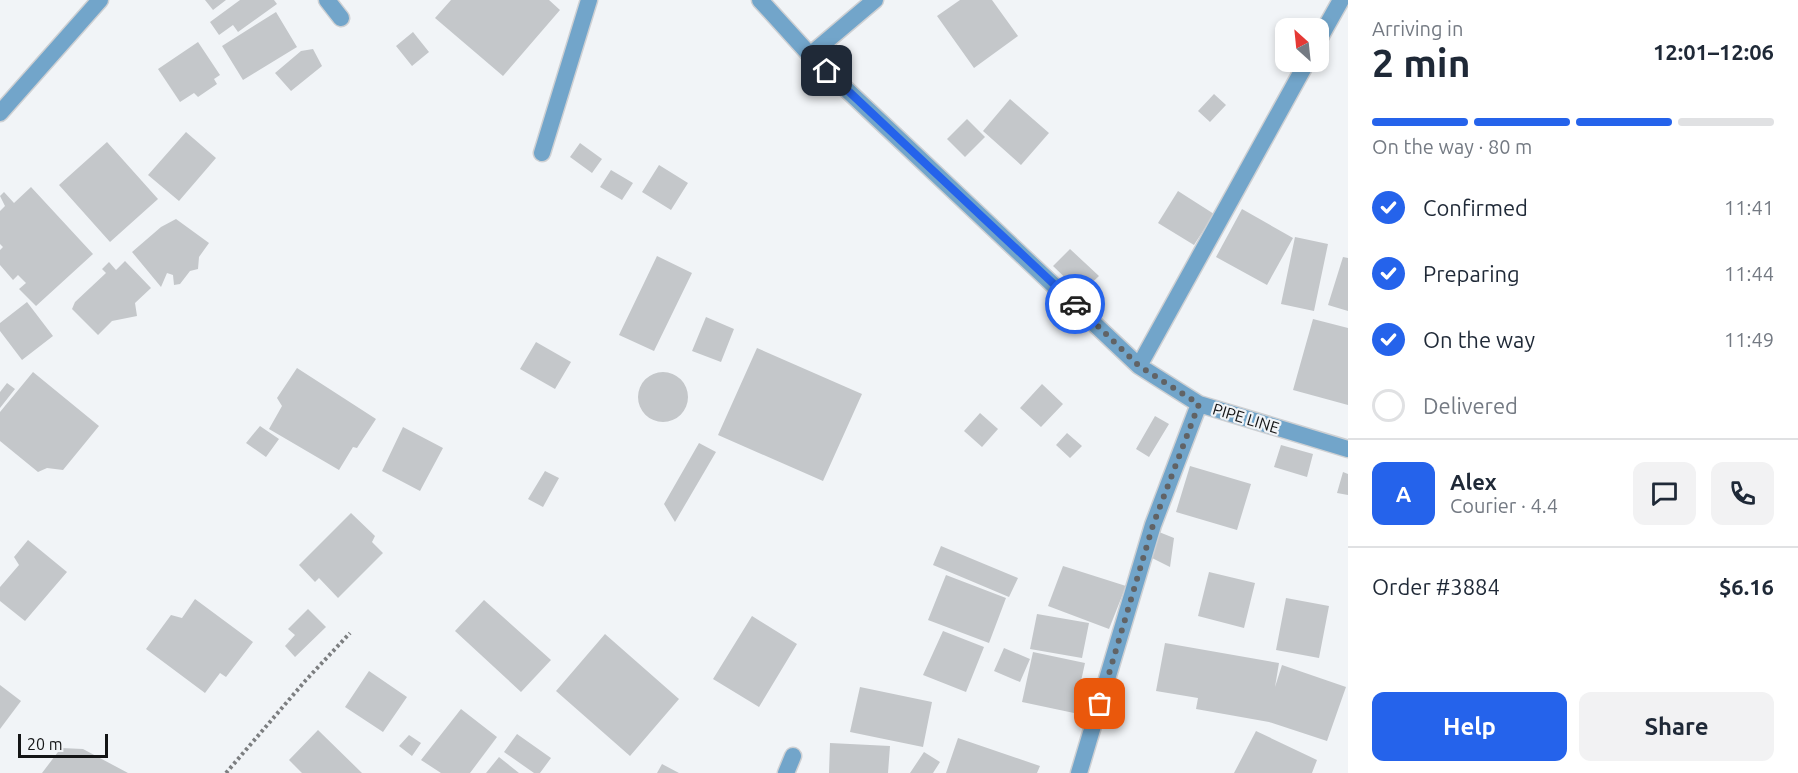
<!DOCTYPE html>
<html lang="en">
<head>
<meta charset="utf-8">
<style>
  :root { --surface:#fff; --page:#f2f2f3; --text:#1f2937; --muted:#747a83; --line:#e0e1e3; --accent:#2563eb }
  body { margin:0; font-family:Ubuntu,sans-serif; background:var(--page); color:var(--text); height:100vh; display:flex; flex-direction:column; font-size:22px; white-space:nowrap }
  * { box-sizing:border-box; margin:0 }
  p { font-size:20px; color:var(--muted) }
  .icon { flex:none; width:33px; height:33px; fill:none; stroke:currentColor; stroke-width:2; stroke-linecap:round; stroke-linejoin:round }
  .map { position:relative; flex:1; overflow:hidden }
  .drawer { display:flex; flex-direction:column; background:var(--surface); width:450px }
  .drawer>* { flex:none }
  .needle { width:39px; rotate:333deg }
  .buttons { position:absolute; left:1275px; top:18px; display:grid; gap:12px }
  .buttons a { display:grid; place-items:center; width:54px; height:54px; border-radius:12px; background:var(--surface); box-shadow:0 3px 9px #0003; font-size:30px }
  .scale { position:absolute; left:18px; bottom:15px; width:90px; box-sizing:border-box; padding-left:6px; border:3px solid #141516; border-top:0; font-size:16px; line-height:21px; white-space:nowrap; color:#141516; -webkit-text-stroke:4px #f1f4f7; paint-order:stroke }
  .pin { position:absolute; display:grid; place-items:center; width:51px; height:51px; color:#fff; margin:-26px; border-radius:12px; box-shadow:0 3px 9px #0006 }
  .courier { position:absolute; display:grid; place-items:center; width:60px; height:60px; margin:-30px; border:4px solid #2563eb; border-radius:50%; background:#fff; color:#222; box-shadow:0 2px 8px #0007 }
  .headline em { font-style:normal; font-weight:700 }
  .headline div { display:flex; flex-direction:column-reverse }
  .headline { display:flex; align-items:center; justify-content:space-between; height:102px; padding:0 24px }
  h1 { font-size:39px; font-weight:700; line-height:45px }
  .bar { display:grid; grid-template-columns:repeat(4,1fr); gap:9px 6px; align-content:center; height:72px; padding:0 24px }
  .bar i { height:8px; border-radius:4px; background:var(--line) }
  .bar .active { background:var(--accent) }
  .bar p { grid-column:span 4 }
  .line { display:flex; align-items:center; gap:15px; padding:0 24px; border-top:2px solid var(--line) }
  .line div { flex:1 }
  .round { display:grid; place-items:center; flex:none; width:63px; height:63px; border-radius:12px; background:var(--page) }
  ol { padding:0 24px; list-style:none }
  li { display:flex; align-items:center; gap:18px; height:66px }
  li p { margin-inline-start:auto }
  li .icon { padding:6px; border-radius:50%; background:var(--accent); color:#fff; stroke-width:4 }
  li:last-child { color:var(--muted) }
  li i { width:33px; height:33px; border:3px solid var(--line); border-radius:50% }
  .primary-button { display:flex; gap:12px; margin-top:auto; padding:12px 24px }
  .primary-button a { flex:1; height:69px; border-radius:12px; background:var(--accent); color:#fff; font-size:24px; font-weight:700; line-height:69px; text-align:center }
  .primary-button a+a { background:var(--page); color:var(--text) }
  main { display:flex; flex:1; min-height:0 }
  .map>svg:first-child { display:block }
  .building { fill:#c4c7ca }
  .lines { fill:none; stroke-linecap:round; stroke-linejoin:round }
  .minor-casing { stroke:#ced0d3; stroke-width:19 }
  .path { stroke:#7c7e80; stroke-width:4; stroke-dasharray:3 3; stroke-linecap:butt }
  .minor { stroke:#72a5ca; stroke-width:16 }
  .done { stroke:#616365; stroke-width:6; stroke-dasharray:0 10.8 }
  .route { stroke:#2563eb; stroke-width:8 }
  .labels { text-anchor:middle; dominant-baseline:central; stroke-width:4.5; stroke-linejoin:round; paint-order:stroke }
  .street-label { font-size:16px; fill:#141516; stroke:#f1f4f7 }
</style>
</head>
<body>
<main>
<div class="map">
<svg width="1348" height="773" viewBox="0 0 1348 773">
  <rect width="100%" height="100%" fill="#f1f4f7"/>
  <path class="building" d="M205 0H226L213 10Z
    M240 0H274L277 4 238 32 233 25 219 35 210 22Z
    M451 0H549L560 10 503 76 435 18Z
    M960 0H992L1018 36 974 68 937 16Z
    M276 12 297 47 243 80 222 46Z
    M413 32 429 52 412 66 396 46Z
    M198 42 220 75 214 79 217 84 198 97 194 93 180 102 158 69Z
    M313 49 322 66 291 91 275 73 301 51Z
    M1214 94 1226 105 1210 122 1198 111Z
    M1010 99 1049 133 1021 165 983 131Z
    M967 119 985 137 965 157 947 139Z
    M186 132 216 158 179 201 148 175Z
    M107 142 158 199 110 242 59 185Z
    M580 143 602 159 592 173 570 157Z
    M659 165 688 183 671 210 642 192Z
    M611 170 633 183 622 200 600 187Z
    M31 187 93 254 36 306 19 289 26 283 18 275 13 280 0 265V250L3 247 0 244V211L5 206 0 196 4 192 14 203Z
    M1178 191 1214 214 1194 245 1158 223Z
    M1242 209 1293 238 1267 285 1216 257Z
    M176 219 209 243 199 257 198 269 190 271 180 284 174 285 173 275 167 273 161 287 132 252 161 227Z
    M1295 237 1328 244 1314 311 1281 304Z
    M1070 249 1099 276 1081 293 1053 266Z
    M657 256 692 273 654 351 619 335Z
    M1343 257 1348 258V311L1328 305Z
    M125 261 151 288 135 303 137 316 112 321 98 335 72 309 75 302 106 273 102 269 109 262 116 270Z
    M27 302 53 336 22 360 0 331V323Z
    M706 317 734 329 721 362 692 351Z
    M1313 319 1348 328V405L1293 390Z
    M536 342 571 362 555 389 520 369Z
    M757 348 862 394 823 481 718 435Z
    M297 368 376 419 357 448 353 447 339 470 269 429 282 406 277 398Z
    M638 397a25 25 0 1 1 50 0a25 25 0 1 1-50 0Z
    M33 372 99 426 63 470 47 468 38 472 0 441V412Z
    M7 383 15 389 0 408V392Z
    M1042 384 1063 404 1041 427 1020 408Z
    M980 413 998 429 982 447 964 431Z
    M1155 416 1169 424 1149 457 1136 449Z
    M260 426 279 439 266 457 246 443Z
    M403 427 443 448 420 491 382 471Z
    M1067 433 1082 446 1070 458 1056 445Z
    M699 443 716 452 675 522 664 504Z
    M1281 445 1313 454 1307 477 1274 467Z
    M1190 466 1251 484 1237 530 1176 512Z
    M545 471 559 478 543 507 528 499Z
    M1343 472 1348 474V495L1337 493Z
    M351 513 375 536 372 542 383 553 338 598 319 578 315 582 299 565Z
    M1159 532 1174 538 1170 567 1152 558Z
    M28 540 67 572 25 621 0 601V587L19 565 14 557Z
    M941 546 1018 578 1009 597 933 565Z
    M1063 566 1126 586 1109 629 1048 606Z
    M1209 572 1255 583 1244 628 1198 616Z
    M946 575 1006 598 989 643 928 620Z
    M1286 598 1329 606 1319 658 1276 650Z
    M195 599 253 642 226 677 220 673 205 693 146 649 171 615 182 618Z
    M484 600 551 660 521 692 455 631Z
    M308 609 326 627 295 657 285 646 295 635 288 629Z
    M1037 614 1089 623 1082 658 1030 649Z
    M752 616 797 644 759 707 713 679Z
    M943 631 984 647 966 692 923 675Z
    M605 634 679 699 630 756 556 691Z
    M1165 643 1279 663 1275 687 1282 665 1346 687 1327 741 1269 722 1196 709 1198 698 1156 691Z
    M1004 648 1030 659 1020 682 994 671Z
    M1033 652 1085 663 1074 713 1022 702Z
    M369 671 407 697 383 732 345 707Z
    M0 685 21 701 0 729Z
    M860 687 932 702 923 747 850 732Z
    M461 709 497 737 470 773H441L421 760Z
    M318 730 362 773H302L289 760Z
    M1256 731 1317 760 1312 773H1234Z
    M517 734 551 758 540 773H534L504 752Z
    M409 735 421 743 412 756 399 746Z
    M958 738 1040 766 1037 773H946Z
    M830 743 890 746 888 773H829Z
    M61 748 83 749 128 773H42Z
    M924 752 940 762 933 773H910Z
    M499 757 519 773H486Z
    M662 764 679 773H657Z"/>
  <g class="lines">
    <defs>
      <path id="minor" d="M327 0 341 18
        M760 0 810 55 1139 366 1199 404 1348 449
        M1318 41 1341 0
        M810 55 875 0
        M0 113 100 0
        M542 153 589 0
        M1139 366 1307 62
        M786 773 793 756
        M1079 773 1153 525 1199 404"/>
    </defs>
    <use href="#minor" class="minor-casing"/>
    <path class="path" d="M226 773 306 680 350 633"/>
    <use href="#minor" class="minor"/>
  </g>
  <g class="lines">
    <path class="done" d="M1075 304 1139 366 1199 404 1153 525 1100 704"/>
    <path class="route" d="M827 71 1075 304"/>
  </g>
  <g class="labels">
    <g class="street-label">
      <text transform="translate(1246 418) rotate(17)">PIPE LINE</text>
    </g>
  </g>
</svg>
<div class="buttons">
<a><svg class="needle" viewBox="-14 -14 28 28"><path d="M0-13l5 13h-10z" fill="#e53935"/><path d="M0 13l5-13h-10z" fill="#747a83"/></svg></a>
</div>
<div class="scale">20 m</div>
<div class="pin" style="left:1100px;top:704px;background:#ea580c"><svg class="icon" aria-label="bag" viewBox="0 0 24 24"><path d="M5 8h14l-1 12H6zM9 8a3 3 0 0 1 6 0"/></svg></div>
<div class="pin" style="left:827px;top:71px;background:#1f2937"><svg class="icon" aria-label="home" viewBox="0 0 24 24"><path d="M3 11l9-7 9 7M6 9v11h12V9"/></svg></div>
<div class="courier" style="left:1075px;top:304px"><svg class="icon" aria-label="car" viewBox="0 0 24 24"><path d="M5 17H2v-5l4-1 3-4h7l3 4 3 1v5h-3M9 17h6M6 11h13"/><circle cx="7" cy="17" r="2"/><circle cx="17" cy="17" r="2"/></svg></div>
</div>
<section class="drawer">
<div class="headline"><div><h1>2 min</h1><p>Arriving in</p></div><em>12:01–12:06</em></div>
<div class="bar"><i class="active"></i><i class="active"></i><i class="active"></i><i></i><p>On the way · 80 m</p></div>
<ol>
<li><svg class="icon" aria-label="check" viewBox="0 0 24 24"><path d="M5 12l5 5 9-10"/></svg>Confirmed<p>11:41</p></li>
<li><svg class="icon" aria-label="check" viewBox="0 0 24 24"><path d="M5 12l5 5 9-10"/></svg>Preparing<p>11:44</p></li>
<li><svg class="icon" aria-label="check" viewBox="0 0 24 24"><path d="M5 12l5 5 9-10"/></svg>On the way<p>11:49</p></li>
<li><i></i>Delivered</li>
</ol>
<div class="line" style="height:108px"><b class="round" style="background:var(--accent);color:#fff">A</b><div><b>Alex</b><p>Courier · 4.4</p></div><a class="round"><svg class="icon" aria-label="chat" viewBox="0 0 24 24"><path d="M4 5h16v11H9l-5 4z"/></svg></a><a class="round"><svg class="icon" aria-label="phone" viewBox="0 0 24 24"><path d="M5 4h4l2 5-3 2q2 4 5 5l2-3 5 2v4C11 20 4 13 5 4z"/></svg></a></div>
<div class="line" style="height:78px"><div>Order #3884</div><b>$6.16</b></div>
<div class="primary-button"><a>Help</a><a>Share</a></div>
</section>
</main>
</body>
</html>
